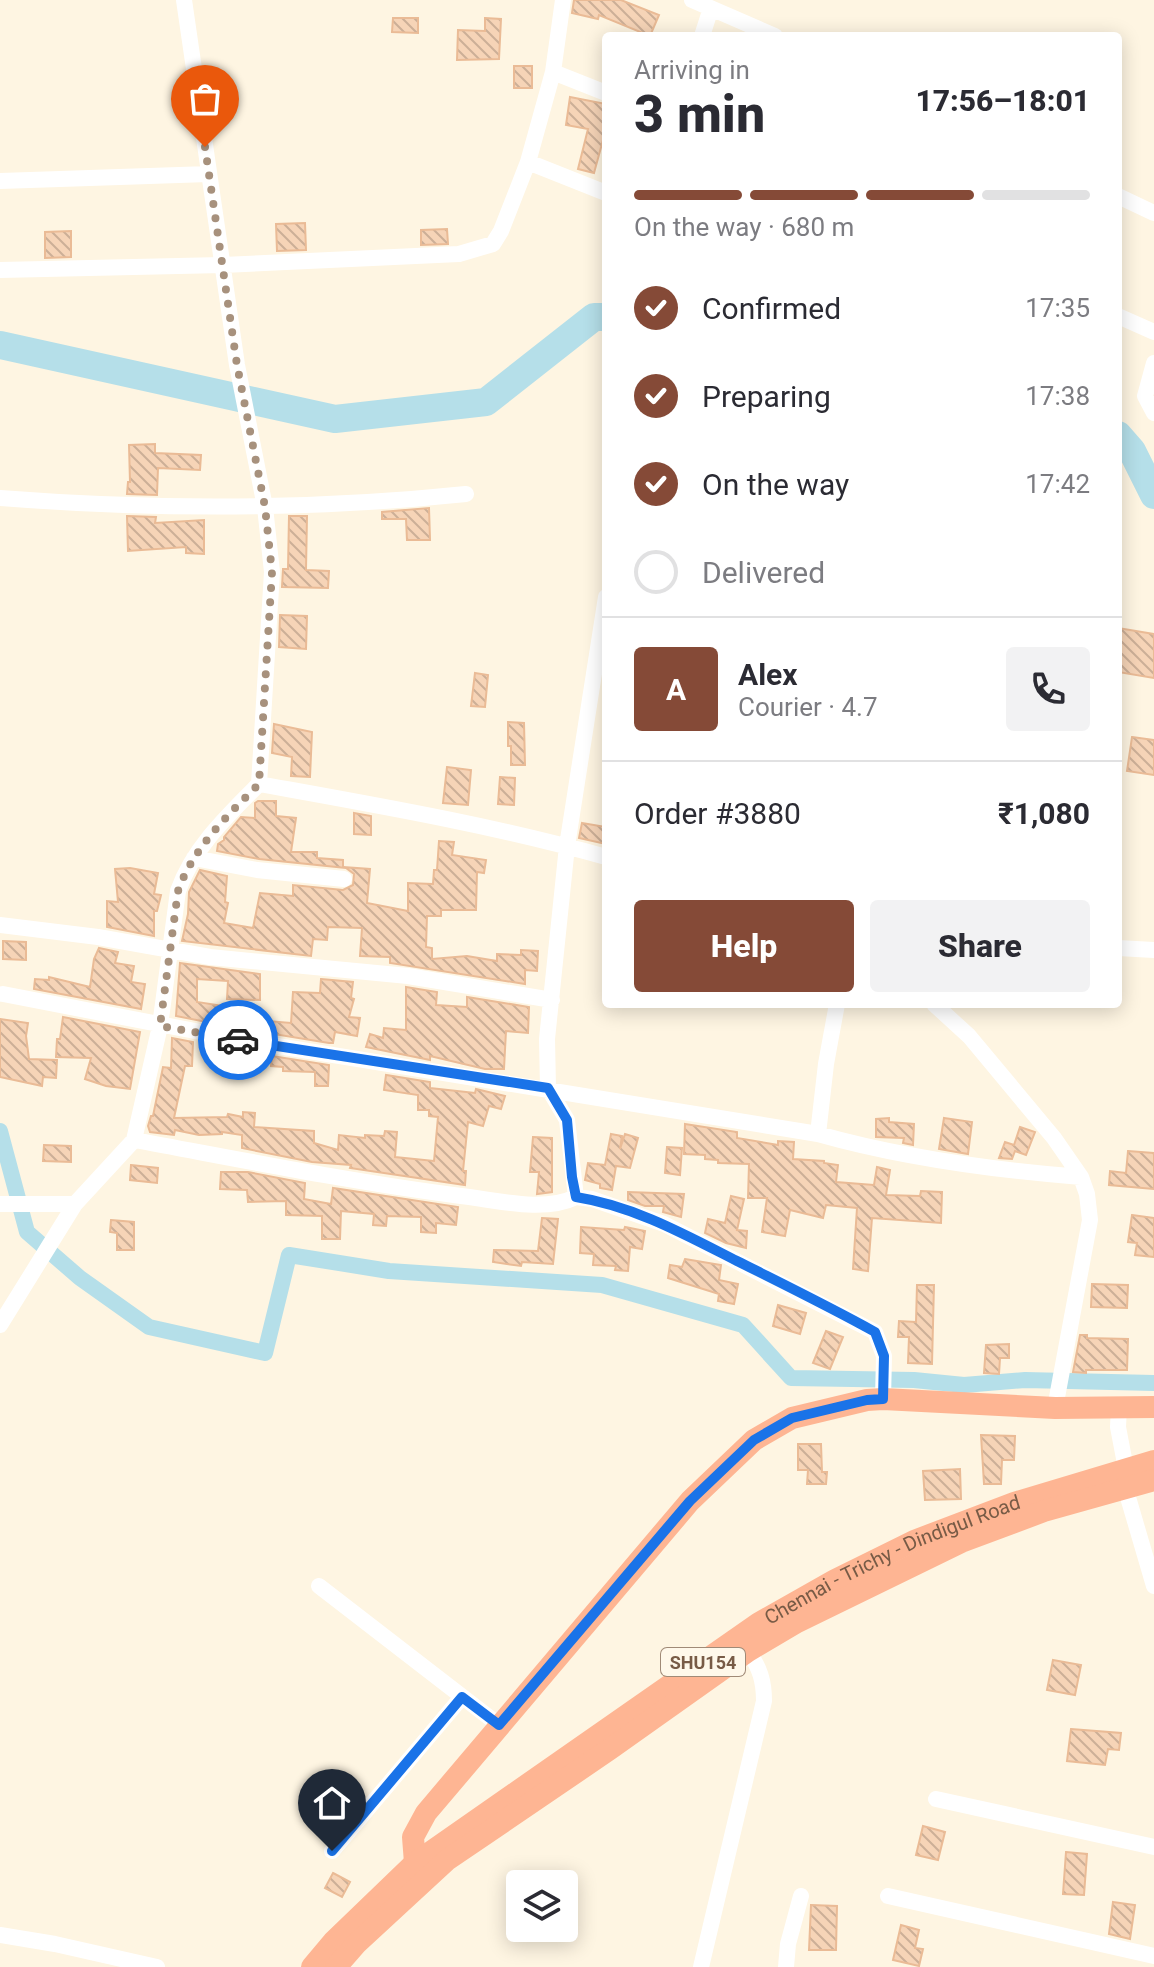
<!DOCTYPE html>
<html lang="en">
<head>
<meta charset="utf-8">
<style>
  :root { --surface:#fff; --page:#f2f2f3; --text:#2b2b33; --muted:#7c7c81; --line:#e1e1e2; --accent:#854a37 }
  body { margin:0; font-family:Roboto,sans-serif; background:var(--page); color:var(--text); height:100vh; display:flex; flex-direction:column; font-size:30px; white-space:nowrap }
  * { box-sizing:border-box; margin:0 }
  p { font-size:26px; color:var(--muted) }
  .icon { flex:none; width:44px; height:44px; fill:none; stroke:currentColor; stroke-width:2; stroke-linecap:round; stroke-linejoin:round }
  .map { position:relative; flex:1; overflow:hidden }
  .panel { position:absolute; left:602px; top:32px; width:520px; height:976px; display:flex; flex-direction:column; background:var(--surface); border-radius:8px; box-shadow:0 4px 20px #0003 }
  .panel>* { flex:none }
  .fabs { position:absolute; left:506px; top:1870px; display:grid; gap:16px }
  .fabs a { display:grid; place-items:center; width:72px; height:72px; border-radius:8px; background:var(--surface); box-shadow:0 4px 20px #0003; font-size:40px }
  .pin { position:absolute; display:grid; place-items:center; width:68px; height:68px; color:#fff; margin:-82px -34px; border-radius:50% 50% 50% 0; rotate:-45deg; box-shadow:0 0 8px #0007 }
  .pin .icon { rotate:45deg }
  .courier { position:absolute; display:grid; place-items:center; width:80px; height:80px; margin:-40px; border:6px solid #1a73e8; border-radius:50%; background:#fff; color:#222; box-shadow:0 2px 10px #0007 }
  .headline em { font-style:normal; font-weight:800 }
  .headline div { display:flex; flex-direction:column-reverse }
  .headline { display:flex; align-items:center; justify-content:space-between; height:136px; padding:0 32px }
  h1 { font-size:52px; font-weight:800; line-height:60px }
  .bar { display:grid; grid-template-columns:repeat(4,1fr); gap:12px 8px; align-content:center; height:96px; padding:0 32px }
  .bar i { height:10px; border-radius:6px; background:var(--line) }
  .bar .active { background:var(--accent) }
  .bar p { grid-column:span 4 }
  .line { display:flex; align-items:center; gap:20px; padding:0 32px; border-top:2px solid var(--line) }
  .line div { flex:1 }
  .round { display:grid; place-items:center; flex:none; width:84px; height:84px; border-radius:8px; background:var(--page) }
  ol { padding:0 32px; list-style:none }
  li { display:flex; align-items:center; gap:24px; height:88px }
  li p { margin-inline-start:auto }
  li .icon { padding:8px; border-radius:50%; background:var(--accent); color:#fff; stroke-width:4 }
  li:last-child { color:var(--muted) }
  li i { width:44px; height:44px; border:4px solid var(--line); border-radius:50% }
  .button { display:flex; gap:16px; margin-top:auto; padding:16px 32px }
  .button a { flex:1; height:92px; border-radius:8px; background:var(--accent); color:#fff; font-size:32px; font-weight:800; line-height:92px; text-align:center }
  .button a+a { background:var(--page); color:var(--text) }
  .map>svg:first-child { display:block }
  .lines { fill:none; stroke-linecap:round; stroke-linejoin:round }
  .canal { stroke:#b5dfe9; stroke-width:16 }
  .river { stroke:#b5dfe9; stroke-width:28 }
  .building { fill:url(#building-back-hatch); stroke:#eabb96; stroke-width:2 }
  .minor { stroke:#fff; stroke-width:16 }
  .highway { stroke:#feb593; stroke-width:22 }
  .done { stroke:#a7917d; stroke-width:8; stroke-dasharray:0 14.4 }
  .route { stroke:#1a73e8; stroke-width:10 }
  .labels { text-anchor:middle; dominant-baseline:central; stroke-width:8; stroke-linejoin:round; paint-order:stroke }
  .shield { fill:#fff8ea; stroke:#a08a77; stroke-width:2 }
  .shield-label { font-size:18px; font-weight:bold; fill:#785b46 }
  .street-label { font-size:20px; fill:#785b46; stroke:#fff8ea }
</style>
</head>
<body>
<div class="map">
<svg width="1154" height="1967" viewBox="0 0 1154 1967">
  <defs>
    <pattern id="building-back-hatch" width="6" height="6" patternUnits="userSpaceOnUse" patternTransform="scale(2)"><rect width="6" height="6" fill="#f6d4b7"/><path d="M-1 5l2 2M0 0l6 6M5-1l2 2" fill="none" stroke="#ccaf97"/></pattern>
  </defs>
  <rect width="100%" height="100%" fill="#fef5e2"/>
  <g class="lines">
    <path class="canal" d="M0 1131 27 1232 80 1278 149 1327 265 1353 289 1255 389 1271 602 1285 743 1325 791 1378 914 1380 964 1385 1025 1380 1154 1383"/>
    <path class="river" d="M0 345 335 419 486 402 594 317H606
      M1118 435 1132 451 1154 495"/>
  </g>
  <path class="building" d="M574 0H621L659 15 650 36 599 15 598 19 572 13Z
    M393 18H418V33L392 32Z
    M485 18 501 19 499 59 457 60 458 30 485 31Z
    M514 66H532V88H514Z
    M570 97 606 104V141L603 140 594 173 578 169 588 129 566 125Z
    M305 223 306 250 277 251 276 224Z
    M447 229 448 244 421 245V230Z
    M71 231V257L45 258V232Z
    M155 444V453L201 455 200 470 158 468 157 495 127 494 128 482H130L129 445Z
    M429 508 430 540H407L406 519H382V512Z
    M127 516 156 517 155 523 204 520V554L186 553V547L128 551Z
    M289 516H307L306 570 329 571 328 588 282 587 283 569H288Z
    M280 615 307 616 306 649 279 647Z
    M1118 628 1154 634V678L1118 672Z
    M475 673 488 675 485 707 471 706Z
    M508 722 524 723 525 765H511V746H508Z
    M274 724 312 732 310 777 291 776 292 757 272 753Z
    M1132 737 1154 740V775L1127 771Z
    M447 767 471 770 468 805 443 803Z
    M500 777 515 778 514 805 498 804Z
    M258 801H276V816L296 818 291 852H317V858L343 860V867L370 869 367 903 408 911V883L433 884 434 870H437L439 841 454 842 452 855 486 860 484 873 477 872 476 910H441V916H427L426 947 432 948V959L467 956 497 961V954L521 955V950L538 951 537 971 525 970V984L390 963V957L360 956 362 928 328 927 327 940 313 939 311 956 182 941 188 914 189 892 200 870 227 876 225 902 228 903 224 923 253 928 260 893 293 896V885L343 890 353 885 354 874 346 868 259 859 217 851 218 844 224 840V837L241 817 255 818V803Z
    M354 813 371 816V835L354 834Z
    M582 823 606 827V844L579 838Z
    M130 868 158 873 154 894 161 895 157 911H154V936L107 927V901L118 902 115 869Z
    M3 941 26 942V960L3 959Z
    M99 948 118 952 115 963 134 966 131 982 145 984 141 1009 34 989 35 979 49 980V977L90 987 94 959Z
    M180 963 260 974V1000L227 999 228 981 197 979V1002L230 1007 227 1026 176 1016Z
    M321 979 353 982 351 998 354 999 349 1017 360 1018 357 1036 335 1032 333 1043H329L255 1031 256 1020 291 1023 293 992 320 993Z
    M406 987 437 992 436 1005 467 1007V997L529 1007 528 1033 506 1031 504 1069H485L430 1056V1060L366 1047 370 1034 383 1038 384 1028 406 1030Z
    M63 1017 140 1032 130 1089 106 1086 85 1079 91 1058 56 1057 57 1039H60Z
    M0 1019 28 1023 26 1036 29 1059 57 1060 56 1078 43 1077 42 1086 0 1077Z
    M172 1038 193 1042 192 1066H185L174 1118 227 1117 228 1114 243 1117V1112L255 1113 254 1127 314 1131V1143L338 1150 339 1135 365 1138V1135L384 1136 385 1131 397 1132 395 1157 434 1161 438 1117 429 1116V1110H418V1095L384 1090 386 1075 430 1082V1088L475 1093 476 1089 505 1096 501 1109 489 1106 483 1126 468 1122 463 1171H466L465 1185 350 1168 351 1165 312 1162 242 1148V1135L222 1132V1134L199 1135 175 1130 174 1135 150 1132 148 1126 151 1116H153L163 1067 171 1068Z
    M272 1056 329 1065 328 1086H315V1072L283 1071V1067L271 1066Z
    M889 1118V1122L914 1124 913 1145 903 1143 904 1138 876 1137V1119Z
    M944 1118 972 1122 968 1154 939 1149Z
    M685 1124 737 1132V1138L778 1145V1141L794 1142 793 1159 824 1161V1163L838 1165 836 1182 874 1185 877 1167 890 1170 886 1195 920 1196 921 1191 942 1192 941 1223 872 1218 868 1271 853 1269 857 1208 826 1205 823 1218 790 1210 785 1236 762 1232 767 1198H748L749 1164 718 1163V1160L705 1159V1155L684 1154Z
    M1020 1127 1035 1132 1026 1155 1015 1151 1012 1159 999 1158 1005 1142 1014 1145Z
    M611 1134 622 1136 620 1149 625 1134 638 1138 630 1168 616 1166 612 1190 600 1188V1184L585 1180 588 1163 605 1165Z
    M533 1137 552 1138V1192L537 1194 539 1172H530Z
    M44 1145 71 1146V1162L43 1161Z
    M667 1147 682 1148 680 1175 665 1173Z
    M1128 1151 1154 1153V1189L1109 1185 1110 1171 1126 1173Z
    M131 1165 158 1168 157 1183 130 1180Z
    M221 1172H248L305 1183 304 1199 331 1204 333 1188 458 1207 456 1225 436 1223V1233L421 1232V1217L387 1216 386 1226 373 1225 374 1214 341 1211 340 1239H322V1216L286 1215V1201L248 1202 247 1190 220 1189Z
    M628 1192 684 1194 681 1217 663 1212 664 1206H645L628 1200Z
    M731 1196 744 1199 737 1230 747 1231 746 1248 726 1243 705 1233 708 1219 725 1223Z
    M1132 1215 1154 1218V1257L1135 1255 1137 1243 1128 1242Z
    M542 1218 558 1219 553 1264 522 1262 521 1266 493 1262 494 1250 538 1251Z
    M111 1220 134 1222V1250H117V1233L110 1232Z
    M581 1227 624 1230 625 1227 645 1231 642 1249 630 1247 628 1271 615 1270 616 1266 593 1265 594 1254 580 1253Z
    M685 1259 721 1265 719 1280 738 1284 734 1304 718 1301 719 1294 668 1278 670 1265 682 1267Z
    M1092 1284 1128 1285 1127 1308 1091 1307Z
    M917 1285H934L932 1364 908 1363 909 1337H898L899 1321 916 1322Z
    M778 1305 806 1313 800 1334 773 1326Z
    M826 1331 843 1337 830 1369 813 1363Z
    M1080 1335H1087V1338L1128 1339 1127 1370H1086V1373L1073 1372Z
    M1009 1344V1358H1000L999 1374 984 1373 986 1345Z
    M981 1435 1015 1436 1014 1460H1002L1001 1484H984Z
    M798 1444H821L822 1472H827L826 1484H807L808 1470H798Z
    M960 1469 961 1499 925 1500 923 1471Z
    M1053 1660 1081 1665 1075 1695 1047 1690Z
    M1071 1729 1121 1733 1119 1750 1108 1749 1105 1765 1067 1761Z
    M923 1826 945 1832 938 1860 916 1855Z
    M1066 1852 1087 1854 1084 1895 1063 1894Z
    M333 1873 350 1882 342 1897 325 1888Z
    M1113 1902 1135 1905 1130 1939 1109 1934Z
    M811 1905 837 1906 836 1950H809Z
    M901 1925 919 1930 915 1948 923 1949 919 1966 893 1960Z"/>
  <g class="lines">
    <path class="minor" d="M184 0 237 365 265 507 272 572 259 784C375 805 492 825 606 857
      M563 0 553 72 606 93
      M692 0 775 36
      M702 36 711 8
      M528 162 606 193
      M0 181 209 174
      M1118 196 1154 213
      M0 270 223 265 459 254 493 244 501 231 528 162 553 72
      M1118 316 1154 332
      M1154 363 1145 396 1154 413
      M0 498C154 510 312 510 466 494
      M606 597 567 846 547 1039 548 1088 567 1120 576 1197 592 1199 664 1224 875 1332 884 1356 883 1399
      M194 858 257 870 344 879
      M0 925 98 937 210 957 408 976 552 1000
      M1118 948 1154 950
      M3 994 247 1041 818 1134C903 1158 993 1170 1081 1177
      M934 1004 969 1036 1054 1138 1081 1177 1087 1194 1090 1220 1055 1408
      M818 1134 826 1064 837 1004
      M134 1140C243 1160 351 1182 461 1196 497 1200 543 1213 576 1197
      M0 1204H75
      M0 1325 75 1204 134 1140 160 1026 178 891C193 848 228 815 259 784
      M1119 1407 1118 1427 1126 1469 1125 1487 1154 1586
      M319 1586 499 1725
      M936 1799 1154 1847
      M332 1851 462 1697
      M888 1896 1154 1956
      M0 1935 55 1944 157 1967
      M701 1967 764 1701C764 1681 760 1668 748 1651
      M786 1967 788 1944 801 1896"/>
    <g class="highway">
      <path d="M415 1863 413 1837 426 1813 690 1501 754 1440 792 1418 867 1400 883 1399 1055 1408 1154 1407"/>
      <path id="s1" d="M312 1967 333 1942 415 1863 759 1623 835 1580 914 1541 1014 1503 1154 1461"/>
      <path d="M336 1967 356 1944 447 1860 610 1749 748 1651 797 1622 961 1542 1044 1511 1154 1480"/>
    </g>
  </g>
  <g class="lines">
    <path class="done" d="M205 147 237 365 265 507 272 572 259 784C228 815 193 848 178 891L160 1026 238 1040"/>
    <path class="route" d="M238 1040 548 1088 567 1120 572 1177 576 1197C634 1206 686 1235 737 1261 783 1284 830 1307 875 1332L884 1356 883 1399 867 1400 792 1418 754 1440 690 1501 499 1725 462 1697 332 1851"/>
  </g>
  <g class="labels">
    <rect class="shield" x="661" y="1648" width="84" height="28" rx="6"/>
    <g class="shield-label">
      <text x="703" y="1662">SHU154</text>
    </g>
    <g class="street-label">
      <text stroke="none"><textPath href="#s1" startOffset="714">Chennai - Trichy - Dindigul Road</textPath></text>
    </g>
  </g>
</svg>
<div class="fabs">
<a><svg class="icon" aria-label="layers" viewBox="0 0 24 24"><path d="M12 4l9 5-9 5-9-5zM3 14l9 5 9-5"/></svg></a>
</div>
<div class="pin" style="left:205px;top:147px;background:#ea580c"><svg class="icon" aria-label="bag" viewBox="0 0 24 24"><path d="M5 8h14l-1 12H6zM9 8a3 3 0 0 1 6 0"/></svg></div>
<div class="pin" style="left:332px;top:1851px;background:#1f2937"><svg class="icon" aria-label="home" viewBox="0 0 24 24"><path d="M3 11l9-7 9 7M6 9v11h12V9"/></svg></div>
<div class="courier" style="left:238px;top:1040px"><svg class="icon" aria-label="car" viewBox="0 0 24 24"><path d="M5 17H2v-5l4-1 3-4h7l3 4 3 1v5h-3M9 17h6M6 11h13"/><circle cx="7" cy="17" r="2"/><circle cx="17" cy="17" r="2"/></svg></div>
<section class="panel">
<div class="headline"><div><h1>3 min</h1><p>Arriving in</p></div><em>17:56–18:01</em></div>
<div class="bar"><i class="active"></i><i class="active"></i><i class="active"></i><i></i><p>On the way · 680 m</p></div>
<ol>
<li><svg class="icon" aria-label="check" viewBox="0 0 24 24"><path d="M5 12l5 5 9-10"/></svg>Confirmed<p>17:35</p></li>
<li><svg class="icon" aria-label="check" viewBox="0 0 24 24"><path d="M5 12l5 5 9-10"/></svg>Preparing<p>17:38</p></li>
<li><svg class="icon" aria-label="check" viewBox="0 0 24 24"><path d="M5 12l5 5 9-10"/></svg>On the way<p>17:42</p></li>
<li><i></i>Delivered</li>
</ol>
<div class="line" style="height:144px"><b class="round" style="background:var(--accent);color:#fff">A</b><div><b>Alex</b><p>Courier · 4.7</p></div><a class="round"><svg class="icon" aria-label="phone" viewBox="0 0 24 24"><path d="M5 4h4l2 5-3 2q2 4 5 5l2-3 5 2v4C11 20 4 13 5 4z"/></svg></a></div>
<div class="line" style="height:104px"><div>Order #3880</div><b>₹1,080</b></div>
<div class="button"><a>Help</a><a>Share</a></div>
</section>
</div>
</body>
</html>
